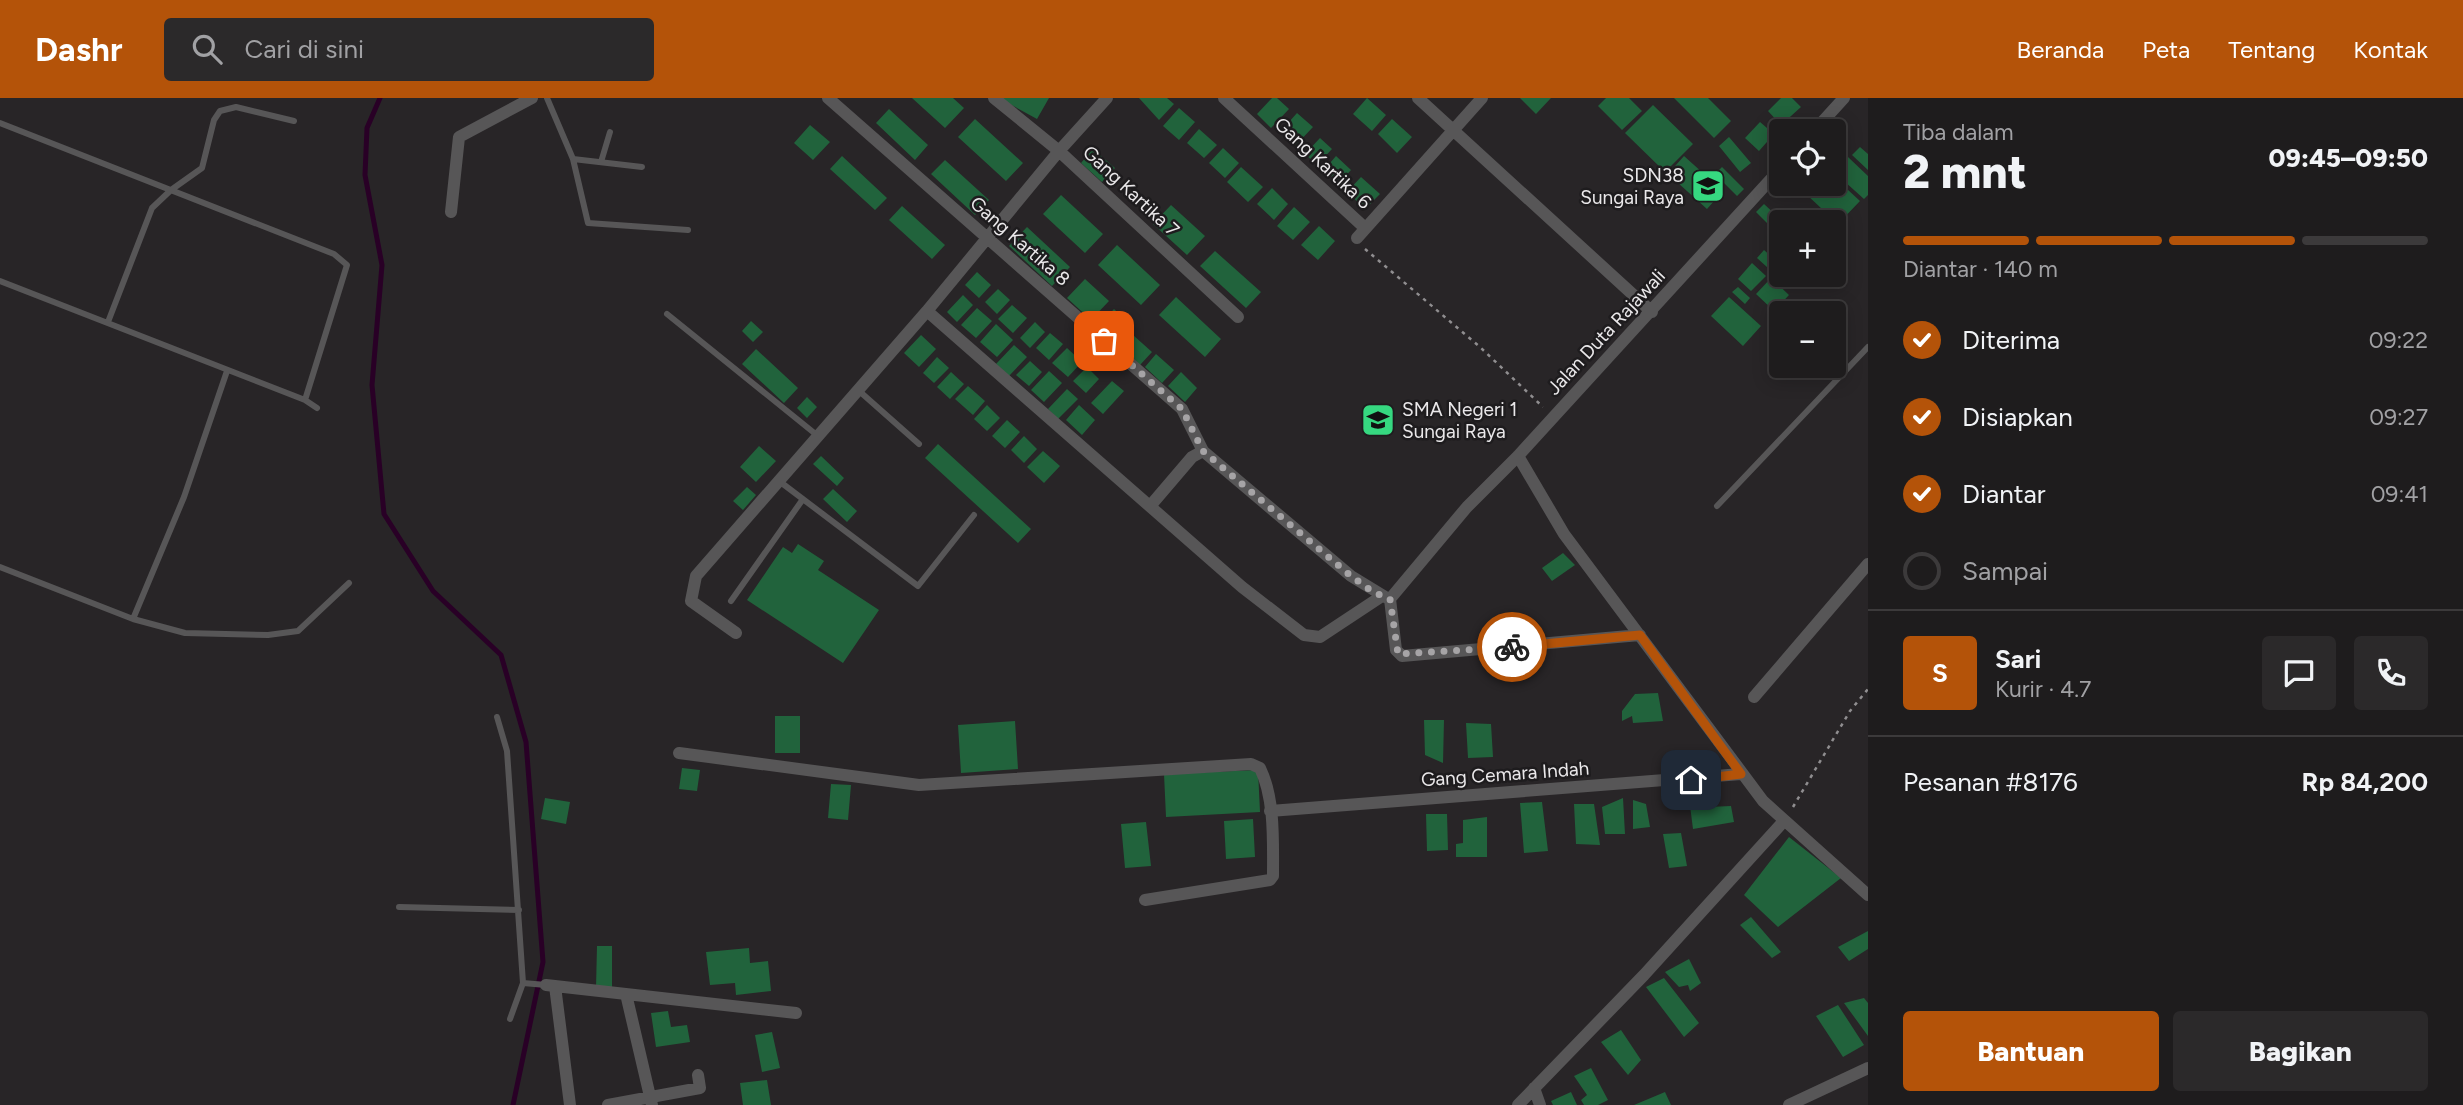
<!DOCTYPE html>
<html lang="id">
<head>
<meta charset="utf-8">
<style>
  :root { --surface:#1e1c1d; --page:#2b292a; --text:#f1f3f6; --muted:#a1a1a4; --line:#3c3a3b; --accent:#b45309 }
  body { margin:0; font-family:Figtree,sans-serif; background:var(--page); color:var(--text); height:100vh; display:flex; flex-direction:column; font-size:26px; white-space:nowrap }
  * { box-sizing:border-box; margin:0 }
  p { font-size:23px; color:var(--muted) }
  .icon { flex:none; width:38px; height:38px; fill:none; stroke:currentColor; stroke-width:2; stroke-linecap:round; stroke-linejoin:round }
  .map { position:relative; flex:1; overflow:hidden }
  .drawer { display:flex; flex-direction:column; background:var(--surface); width:595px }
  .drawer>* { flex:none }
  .buttons { position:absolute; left:1769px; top:21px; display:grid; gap:14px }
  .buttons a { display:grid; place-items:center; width:77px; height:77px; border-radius:7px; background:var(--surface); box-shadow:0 4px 18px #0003,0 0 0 2px var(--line); font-size:35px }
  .pin { position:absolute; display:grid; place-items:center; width:60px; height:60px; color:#fff; margin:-30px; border-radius:14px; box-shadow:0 4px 10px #0006 }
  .courier { position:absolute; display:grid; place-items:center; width:70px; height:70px; margin:-35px; border:5px solid #b45309; border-radius:50%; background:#fff; color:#222; box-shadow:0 2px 9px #0007 }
  .summary em { font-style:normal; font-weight:800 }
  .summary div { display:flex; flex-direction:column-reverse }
  .summary { display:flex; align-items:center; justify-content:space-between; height:119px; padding:0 35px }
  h1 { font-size:46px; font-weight:800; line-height:52px }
  .bar { display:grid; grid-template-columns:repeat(4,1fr); gap:10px 7px; align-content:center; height:84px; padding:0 35px }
  .bar i { height:9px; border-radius:5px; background:var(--line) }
  .bar .selected { background:var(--accent) }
  .bar p { grid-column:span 4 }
  .line { display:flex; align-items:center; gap:18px; padding:0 35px; border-top:2px solid var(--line) }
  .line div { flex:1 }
  .round { display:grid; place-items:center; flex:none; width:74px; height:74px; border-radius:7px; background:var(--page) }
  ol { padding:0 35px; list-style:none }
  li { display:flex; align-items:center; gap:21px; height:77px }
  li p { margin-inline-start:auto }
  li .icon { padding:7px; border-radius:50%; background:var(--accent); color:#fff; stroke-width:4 }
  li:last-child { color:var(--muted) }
  li i { width:38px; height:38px; border:4px solid var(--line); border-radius:50% }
  .cta { display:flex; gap:14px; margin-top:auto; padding:14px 35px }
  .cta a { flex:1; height:80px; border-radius:7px; background:var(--accent); color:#fff; font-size:28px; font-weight:800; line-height:80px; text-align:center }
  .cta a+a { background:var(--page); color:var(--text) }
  header { display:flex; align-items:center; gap:42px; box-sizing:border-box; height:98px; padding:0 35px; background:var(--accent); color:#fff }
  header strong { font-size:33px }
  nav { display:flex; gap:38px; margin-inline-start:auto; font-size:24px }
  .search { width:490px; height:63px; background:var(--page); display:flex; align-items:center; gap:18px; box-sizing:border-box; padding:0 24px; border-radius:7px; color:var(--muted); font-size:26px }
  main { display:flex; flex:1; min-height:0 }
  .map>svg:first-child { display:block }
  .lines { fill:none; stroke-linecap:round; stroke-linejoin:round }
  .stream { stroke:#290026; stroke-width:5 }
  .building { fill:#21633c }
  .path { stroke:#908e90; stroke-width:2.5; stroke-dasharray:3.5 5; stroke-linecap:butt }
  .service { stroke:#575657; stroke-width:6 }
  .minor { stroke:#575657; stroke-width:12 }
  .done { stroke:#a6a4a6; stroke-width:7; stroke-dasharray:0 12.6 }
  .route { stroke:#b45309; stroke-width:9 }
  .labels { text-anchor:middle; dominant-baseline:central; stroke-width:5; stroke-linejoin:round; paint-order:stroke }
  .street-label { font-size:19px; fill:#eae8ea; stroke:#1e1c1e }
  .poi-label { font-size:19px; fill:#eae8ea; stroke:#1e1c1e; text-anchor:end }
</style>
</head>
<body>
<header>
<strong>Dashr</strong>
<div class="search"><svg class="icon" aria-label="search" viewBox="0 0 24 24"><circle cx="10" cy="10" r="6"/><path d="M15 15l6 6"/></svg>Cari di sini</div>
<nav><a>Beranda</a><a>Peta</a><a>Tentang</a><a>Kontak</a></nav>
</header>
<main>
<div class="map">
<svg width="1868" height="1007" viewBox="0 0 1868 1007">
  <rect width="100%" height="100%" fill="#282527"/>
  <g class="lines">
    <path class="stream" d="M380 0 367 30 365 77 382 167 372 287 384 416 433 493 501 557 526 644 543 864 513 1007"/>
  </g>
  <path class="building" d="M912 0H953L964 10 945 30Z
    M999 0H1049L1037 21Z
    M1139 0H1167L1174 6 1159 22Z
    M1272 0H1277L1289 11 1271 30 1257 16Z
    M1367 0 1386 17 1372 33 1353 16Z
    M1520 0H1551L1536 16Z
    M1606 0H1629L1642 13 1622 32 1598 8Z
    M1674 0H1708L1731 23 1714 40Z
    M1781 0H1792L1801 9 1781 27 1768 13Z
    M1653 7 1693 46 1665 74 1625 35Z
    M1179 10 1195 24 1179 42 1163 28Z
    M889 11 928 47 915 62 876 25Z
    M1297 15 1313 29 1295 48 1280 34Z
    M975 21 1023 65 1006 83 958 39Z
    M1392 21 1412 39 1397 55 1378 36Z
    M1760 24 1774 36 1759 53 1745 40Z
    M810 27 830 44 813 62 794 45Z
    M1199 31 1217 47 1204 60 1187 45Z
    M1729 39 1751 65 1740 74 1719 48Z
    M1320 40 1332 51 1317 67 1305 56Z
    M1860 49 1868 56V72L1852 57Z
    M1223 50 1239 65 1225 80 1209 65Z
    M1093 51 1115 70 1102 84 1081 65Z
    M842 58 887 100 875 112 830 71Z
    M1336 58 1351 72 1339 85 1324 72Z
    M1684 58 1723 93 1707 111 1668 76Z
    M1848 59 1868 78V97L1864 101 1834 74Z
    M945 62 989 102 975 117 931 76Z
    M1241 69 1263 89 1248 104 1227 84Z
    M1722 69 1744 91 1737 98 1715 76Z
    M1361 79 1380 96 1365 111 1347 94Z
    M1834 79 1860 103 1838 126 1806 96 1816 86H1834Z
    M1272 90 1288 106 1274 122 1257 106Z
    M1061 97 1103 136 1085 155 1043 116Z
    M1764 106 1777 118 1769 127 1756 114Z
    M1171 107 1205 138 1187 157 1153 126Z
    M902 108 945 147 932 161 889 122Z
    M1294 109 1310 124 1293 142 1277 128Z
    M1803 110 1818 124H1790Z
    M1319 128 1335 143 1318 162 1301 147Z
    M1027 129 1070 169 1052 188 1009 148Z
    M1117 147 1160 187 1141 207 1098 167Z
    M1764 152 1782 168 1779 180 1757 160Z
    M1215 153 1261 194 1246 210 1200 168Z
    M1752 165 1766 178 1751 193 1738 181Z
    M977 174 991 187 979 200 965 187Z
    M1771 180 1789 197 1774 213 1756 196Z
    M1085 181 1109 203 1091 222 1067 200Z
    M1738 189 1750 200 1745 206 1732 194Z
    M998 191 1010 202 997 216 985 204Z
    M963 197 973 207 957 224 947 214Z
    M1176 199 1221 241 1205 259 1159 217Z
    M1729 199 1761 228 1743 248 1711 218Z
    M1012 207 1027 220 1013 235 998 221Z
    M977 210 992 223 976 240 961 227Z
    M1114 211 1132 228 1117 243 1099 227Z
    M751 223 763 234 753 244 742 233Z
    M1035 224 1045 234 1030 250 1020 240Z
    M996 226 1013 242 997 259 980 244Z
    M1050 235 1063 246 1049 262 1036 250Z
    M921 237 936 251 919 269 904 255Z
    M1133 237 1152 254 1140 267 1121 250Z
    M1014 247 1027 259 1009 278 996 266Z
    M1067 250 1082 264 1068 279 1052 265Z
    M756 251 798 290 784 305 742 266Z
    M1156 256 1174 272 1162 285 1145 269Z
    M937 259 949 270 934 285 923 275Z
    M1030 263 1042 274 1029 288 1016 277Z
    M1087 269 1099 281 1086 295 1073 283Z
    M1049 273 1062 285 1044 304 1031 292Z
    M951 274 964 286 950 301 937 289Z
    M1181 274 1197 290 1185 304 1168 288Z
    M1112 283 1124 293 1103 316 1091 305Z
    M968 288 985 303 973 317 955 301Z
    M1067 291 1078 301 1058 321 1048 311Z
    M807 299 817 309 807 320 797 310Z
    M987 307 1000 320 987 333 974 321Z
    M1079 307 1095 322 1082 337 1066 322Z
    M1007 322 1020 334 1005 350 992 338Z
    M1024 338 1037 351 1024 365 1011 352Z
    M938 346 1031 431 1018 445 925 360Z
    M759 348 776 363 756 384 740 369Z
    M1043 353 1060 368 1044 385 1027 369Z
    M821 358 844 380 837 388 813 366Z
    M747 389 756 397 743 412 733 403Z
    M833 391 857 413 847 424 823 401Z
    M798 446 824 463 818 472 879 512 843 565 747 502 783 449 792 455Z
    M1563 455 1575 467 1552 483 1542 470Z
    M1658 595 1663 623 1633 625 1632 618 1622 623V613L1635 596Z
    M775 618H800V655H775Z
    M1424 622H1444L1443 665 1425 657Z
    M1015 623 1018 671 961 675 958 627Z
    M1466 625 1491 626 1493 659 1468 660Z
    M682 670 700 672 697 693 679 691Z
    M1258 672 1260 714 1166 719 1164 676Z
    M831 686 851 687 848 722 828 720Z
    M1706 696 1708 709 1731 708 1734 724 1693 731 1689 700Z
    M545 700 570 704 566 726 541 721Z
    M1623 700 1625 736H1605L1602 709Z
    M1633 702 1646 706 1650 729 1633 731Z
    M1542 704 1548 753 1524 755 1520 705Z
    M1574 706H1594L1600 747 1576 746Z
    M1426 716H1447L1448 752 1427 753Z
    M1487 719V759H1456V746L1463 745V722Z
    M1253 721 1255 759 1226 761 1224 723Z
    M1146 724 1151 768 1125 770 1121 726Z
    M1681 735 1687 768 1669 770 1663 736Z
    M1789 739 1841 780 1778 829 1744 797Z
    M1751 819 1781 854 1772 860 1740 827Z
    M1868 833V851L1849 863 1838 849Z
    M597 848H612V890H596Z
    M749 850 750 865 768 863 771 893 736 897 735 885 710 887 706 854Z
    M1689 861 1701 885 1690 893 1688 887 1679 889 1665 874Z
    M1664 880 1699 925 1684 939 1646 889Z
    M1864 900 1868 905V938L1844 905Z
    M1838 907 1864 947 1843 959 1816 918Z
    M668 913 671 929 687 927 690 944 656 949 651 915Z
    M1621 932 1641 962 1628 977 1601 944Z
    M772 934 780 970 762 974 755 937Z
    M1591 970 1608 1002 1598 1007H1584L1581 1002 1587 997 1574 978Z
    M767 982 771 1007H743L740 985Z
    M1571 994 1577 1007H1553L1551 1003Z
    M1665 994 1671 1007H1634Z"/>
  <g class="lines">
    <path class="path" d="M1365 151 1480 249 1543 309
      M1793 709 1850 613 1868 591"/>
    <path class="service" d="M547 0 573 61 588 125 688 132
      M0 25 334 156 347 167 305 302
      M573 61 642 69
      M601 64 610 34
      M0 183 305 302 317 310
      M667 216 818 338
      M108 224 152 110 171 92 202 70 214 22 220 13 236 9 294 23
      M858 292 919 346
      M779 383 918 488 974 417
      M1717 408 1868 249
      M0 469 133 521 185 535 268 537 298 533 349 485
      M731 503 803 401
      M133 521 184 399 227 273
      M497 619 507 653 523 885 510 921
      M399 809 519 812
      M523 885 546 887"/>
    <path class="minor" d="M828 0 1182 311 1203 353
      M994 0 1059 53 1238 219
      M1107 0 1059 53 927 213 1242 489 1304 537 1320 539 1382 498
      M1224 0 1365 130
      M1418 0 1652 214
      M1814 33 1844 0
      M451 114 459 39 532 0
      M1357 140 1482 0
      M1518 358 1564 436 1763 703 1868 797
      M1151 407 1192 359 1203 353 1351 478 1387 500
      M736 535 691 503 696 478 927 213
      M1640 537 1402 558 1396 552 1390 501 1467 409 1518 358 1782 69
      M1754 599 1868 466
      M679 655 919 687 1251 666 1260 670C1275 701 1273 743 1273 778L1270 782 1145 802
      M1270 713 1741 676
      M546 887 796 915
      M555 888 570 1007
      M626 896 652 1007
      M1534 990 1540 1007
      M608 1007 700 990 698 977
      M1518 1007 1644 877 1783 724
      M1789 1007 1868 970"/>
  </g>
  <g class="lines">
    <path class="done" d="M1104 243 1182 311 1203 353 1351 478 1373 494 1390 501 1398 556 1512 549"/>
    <path class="route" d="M1512 549 1640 537 1741 676 1691 682"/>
  </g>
  <defs>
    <symbol id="school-square" viewBox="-11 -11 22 22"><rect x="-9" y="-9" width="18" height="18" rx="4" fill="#36d880" stroke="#1e1c1e"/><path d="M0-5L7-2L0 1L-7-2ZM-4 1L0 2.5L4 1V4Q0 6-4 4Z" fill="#111"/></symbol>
  </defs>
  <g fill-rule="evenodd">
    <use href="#school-square" x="1689" y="69" width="38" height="38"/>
    <use href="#school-square" x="1359" y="303" width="38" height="38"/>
  </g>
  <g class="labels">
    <g class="street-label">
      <text transform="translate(1323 65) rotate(43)">Gang Kartika 6</text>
      <text transform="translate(1131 93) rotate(43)">Gang Kartika 7</text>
      <text transform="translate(1020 143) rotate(41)">Gang Kartika 8</text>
      <text transform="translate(1606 234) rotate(-47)">Jalan Duta Rajawali</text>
      <text transform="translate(1505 676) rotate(-4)">Gang Cemara Indah</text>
    </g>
    <g class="poi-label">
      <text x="1684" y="77">SDN38<tspan x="1684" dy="22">Sungai Raya</tspan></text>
      <text x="1402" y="311" text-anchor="start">SMA Negeri 1<tspan x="1402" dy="22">Sungai Raya</tspan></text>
    </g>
  </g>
</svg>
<div class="buttons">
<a><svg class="icon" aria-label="locate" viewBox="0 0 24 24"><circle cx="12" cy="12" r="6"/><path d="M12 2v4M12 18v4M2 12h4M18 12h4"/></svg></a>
<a>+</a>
<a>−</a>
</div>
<div class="pin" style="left:1104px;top:243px;background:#ea580c"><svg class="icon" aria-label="bag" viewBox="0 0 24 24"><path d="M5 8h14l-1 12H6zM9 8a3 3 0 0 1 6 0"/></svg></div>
<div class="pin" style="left:1691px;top:682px;background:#1f2937"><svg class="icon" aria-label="home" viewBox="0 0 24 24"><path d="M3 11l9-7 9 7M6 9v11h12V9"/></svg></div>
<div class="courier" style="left:1512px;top:549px"><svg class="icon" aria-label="bike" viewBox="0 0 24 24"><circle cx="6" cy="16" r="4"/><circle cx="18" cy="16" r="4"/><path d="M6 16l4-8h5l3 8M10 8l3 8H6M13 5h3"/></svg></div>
</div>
<section class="drawer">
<div class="summary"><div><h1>2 mnt</h1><p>Tiba dalam</p></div><em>09:45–09:50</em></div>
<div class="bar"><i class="selected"></i><i class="selected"></i><i class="selected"></i><i></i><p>Diantar · 140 m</p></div>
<ol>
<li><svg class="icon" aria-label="check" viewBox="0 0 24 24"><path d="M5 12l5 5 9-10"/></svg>Diterima<p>09:22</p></li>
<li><svg class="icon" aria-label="check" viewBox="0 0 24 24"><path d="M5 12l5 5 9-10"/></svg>Disiapkan<p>09:27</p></li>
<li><svg class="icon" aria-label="check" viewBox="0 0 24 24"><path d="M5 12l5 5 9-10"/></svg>Diantar<p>09:41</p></li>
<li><i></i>Sampai</li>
</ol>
<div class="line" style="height:126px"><b class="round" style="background:var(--accent);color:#fff">S</b><div><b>Sari</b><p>Kurir · 4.7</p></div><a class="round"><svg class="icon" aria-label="chat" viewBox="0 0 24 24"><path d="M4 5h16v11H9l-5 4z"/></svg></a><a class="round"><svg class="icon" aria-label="phone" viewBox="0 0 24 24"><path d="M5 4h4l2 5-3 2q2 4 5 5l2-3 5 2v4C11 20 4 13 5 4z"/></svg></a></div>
<div class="line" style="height:91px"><div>Pesanan #8176</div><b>Rp 84,200</b></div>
<div class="cta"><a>Bantuan</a><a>Bagikan</a></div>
</section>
</main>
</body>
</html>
